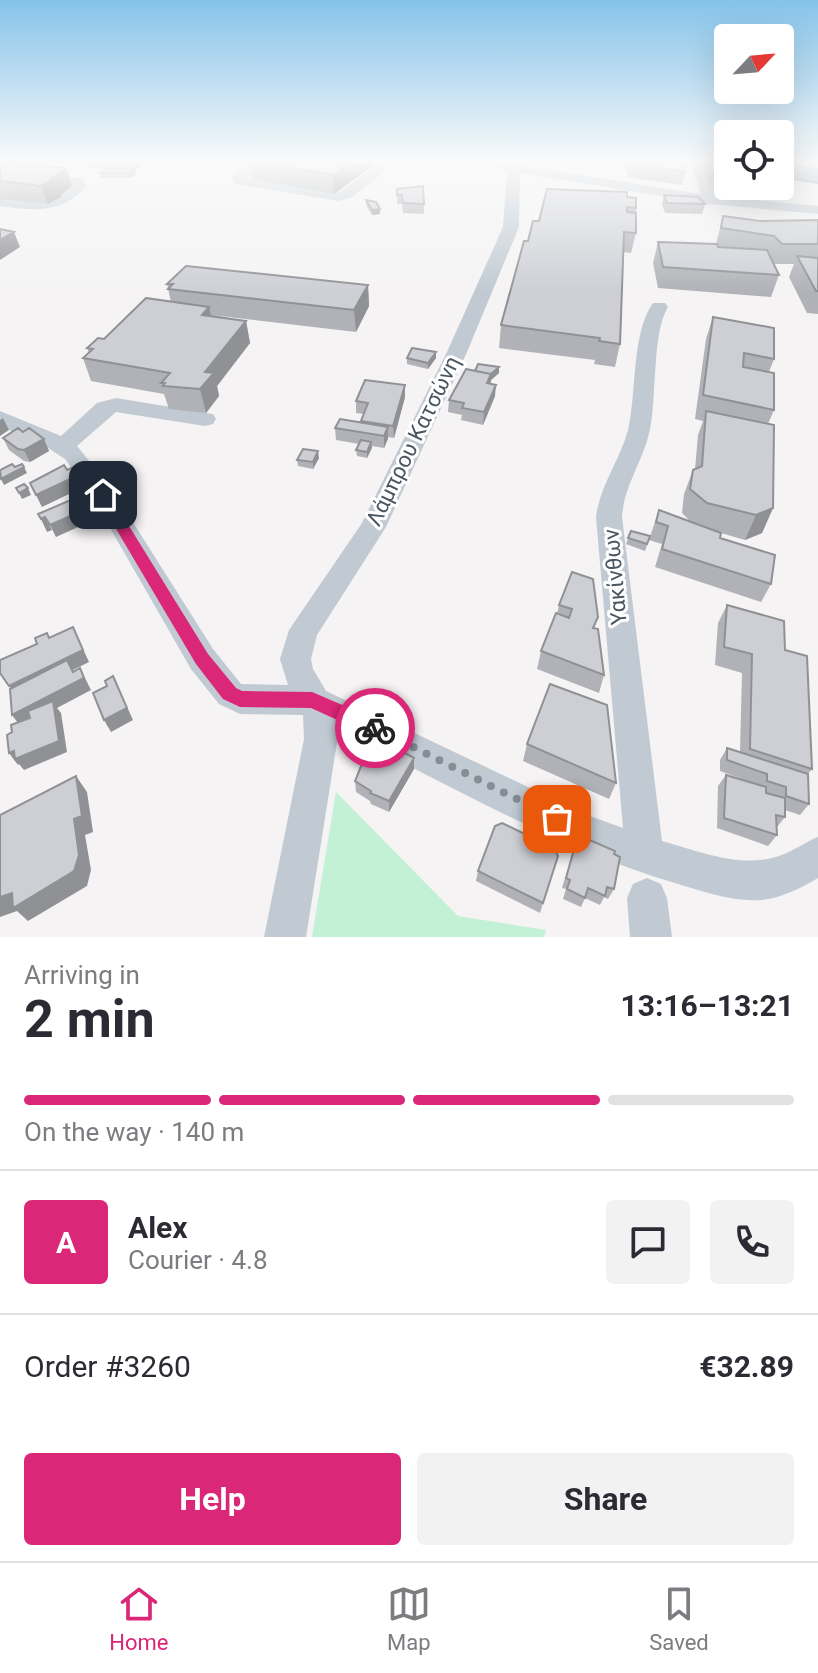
<!DOCTYPE html>
<html lang="en">
<head>
<meta charset="utf-8">
<style>
  :root { --surface:#fff; --page:#f2f2f3; --text:#2b2b33; --muted:#7c7c81; --line:#e1e1e2; --accent:#db2777 }
  body { margin:0; font-family:Roboto,sans-serif; background:var(--page); color:var(--text); height:100vh; display:flex; flex-direction:column; font-size:30px; white-space:nowrap }
  * { box-sizing:border-box; margin:0 }
  p { font-size:26px; color:var(--muted) }
  .icon { flex:none; width:44px; height:44px; fill:none; stroke:currentColor; stroke-width:2; stroke-linecap:round; stroke-linejoin:round }
  .map { position:relative; height:937px; overflow:hidden }
  .sheet { display:flex; flex-direction:column; background:var(--surface); flex:1 }
  .sheet>* { flex:none }
  .needle { width:52px; rotate:64deg }
  .controls { position:absolute; left:714px; top:24px; display:grid; gap:16px }
  .controls a { display:grid; place-items:center; width:80px; height:80px; border-radius:8px; background:var(--surface); box-shadow:0 8px 32px #0002; font-size:40px }
  .pin { position:absolute; display:grid; place-items:center; width:68px; height:68px; color:#fff; margin:-34px; border-radius:16px; box-shadow:0 4px 12px #0006 }
  .courier { position:absolute; display:grid; place-items:center; width:80px; height:80px; margin:-40px; border:6px solid #db2777; border-radius:50%; background:#fff; color:#222; box-shadow:0 2px 10px #0007 }
  .headline em { font-style:normal; font-weight:700 }
  .headline div { display:flex; flex-direction:column-reverse }
  .headline { display:flex; align-items:center; justify-content:space-between; height:136px; padding:0 24px }
  h1 { font-size:52px; font-weight:700; line-height:60px }
  .bar { display:grid; grid-template-columns:repeat(4,1fr); gap:12px 8px; align-content:center; height:96px; padding:0 24px }
  .bar i { height:10px; border-radius:6px; background:var(--line) }
  .bar .active { background:var(--accent) }
  .bar p { grid-column:span 4 }
  .line { display:flex; align-items:center; gap:20px; padding:0 24px; border-top:2px solid var(--line) }
  .line div { flex:1 }
  .round { display:grid; place-items:center; flex:none; width:84px; height:84px; border-radius:8px; background:var(--page) }
  .primary-button { display:flex; gap:16px; margin-top:auto; padding:16px 24px }
  .primary-button a { flex:1; height:92px; border-radius:8px; background:var(--accent); color:#fff; font-size:32px; font-weight:700; line-height:92px; text-align:center }
  .primary-button a+a { background:var(--page); color:var(--text) }
  .menu { display:flex; justify-content:space-around; align-items:center; height:112px; border-top:2px solid var(--line); background:var(--surface); font-size:22px; color:var(--muted) }
  .menu a { display:grid; justify-items:center; gap:4px }
  .menu .active { color:var(--accent) }
  .map>svg:first-child { display:block }
  .green { fill:#c3f1d5 }
  .lines { fill:none; stroke-linecap:round; stroke-linejoin:round }
  .highway-casing { stroke:#7690ad; stroke-width:4 }
  .minor { fill:#c1cad2; fill-rule:evenodd }
  .highway { fill:#8ba5c1; fill-rule:evenodd }
  .wall { fill:#b0b2b7 }
  .shaded-wall { fill:#909195 }
  .building { fill:#cdcfd5; stroke:#909195; stroke-width:2 }
  .route { fill:#db2777 }
  .done { stroke:#868d94; stroke-width:8; stroke-dasharray:0 14.4 }
  .labels { text-anchor:middle; dominant-baseline:central; stroke-width:6; stroke-linejoin:round; paint-order:stroke }
  .street-label { font-size:22px; fill:#4a5661; stroke:#fff }
</style>
</head>
<body>
<div class="map">
<svg width="818" height="937" viewBox="0 0 818 937">
  <rect width="100%" height="100%" fill="#f5f3f3"/>
  <path class="green" d="M336 792 458 916 546 930 544 937H312Z"/>
  <g class="lines">
    <defs>
      <path id="highway" d="M780 164 818 170V182L780 176Z"/>
    </defs>
    <use href="#highway" class="highway-casing"/>
    <path class="minor" d="M18 162H33L23 170 81 178 87 186C61 214 35 211 0 206V198L43 202 73 185 6 175V169Z
      M252 162H267L246 178 338 193 382 162H396L351 198 338 201 235 184 231 177 233 174Z
      M469 162H499L701 194 693 168C701 162 722 162 728 171V186L723 185 716 173 707 172 716 196 818 206V214L710 204 520 173 519 227 467 352 386 527 317 635 311 659 313 669 326 691 587 815 623 828 596 517C600 485 620 460 628 430 637 392 631 334 653 303H665L668 307C652 332 657 396 650 429 644 460 624 485 622 517L662 841C698 851 741 869 779 856 792 852 805 842 818 837V878C801 888 782 898 761 900 733 902 704 892 678 884 558 849 449 785 339 730L306 937H264L304 739 303 715 240 714 219 704 191 669 94 500 65 459 45 446 0 426V411L61 436 97 403 116 398 213 414 216 419 213 424 205 426 116 412 77 446 112 489 213 649 241 684 288 685 280 659 289 630 362 523 447 352 503 227 507 171Z
      M647 878 661 884 667 898 672 937H630L627 898 633 884Z"/>
    <use href="#highway" class="highway"/>
  </g>
  <path class="wall" d="M0 162 66 168 72 186 61 195V197L48 204 0 199Z
    M46 162H144L145 164 135 170 136 174 130 178H101L100 173 105 169Z
    M164 162H192L183 166Z
    M250 162H378L334 194 252 179Z
    M625 162H681L685 172 682 185 628 177Z
    M707 162 728 176V186H734L731 195 716 194 704 171Z
    M397 189 424 204V214L403 213 402 204H397Z
    M664 195 705 204 702 214 665 213 662 205Z
    M627 197 636 208V233L631 253 623 252 620 344 615 367 594 364 595 360 499 348 501 325 528 241 539 221Z
    M366 200 380 209V214L372 215 366 205Z
    M723 216 760 221 818 220V314L807 313 789 277 794 264H774L773 263 779 275 771 297 658 288 653 263 658 242 716 244Z
    M167 284 368 285 369 306 356 332 211 315 246 321 250 343 217 386 219 396 206 413 169 409 164 394 91 381 83 358 89 353 87 348 171 302Z
    M713 317 774 359 769 372 774 410 768 424 773 508 762 533 745 540 721 533 720 538 771 584 761 602 655 567 662 544 649 540 659 510 691 522 682 513 684 494 693 470 695 469 698 435 703 421 695 419 706 339Z
    M407 358H436L428 369 407 364Z
    M475 371 499 373 491 380 490 384 495 396 483 425 461 420 462 415 448 412 449 400Z
    M405 397 394 438 388 437 384 448 372 446 367 458 357 456 356 450 359 444 336 440 335 428 361 423 364 414 356 413V401Z
    M3 438 44 439 49 451 30 462 24 461 9 450Z
    M319 458 313 469 298 466 297 460Z
    M631 531 650 536 645 551 626 544Z
    M559 605 598 617 594 628 604 675 599 693 537 669 541 651 557 614Z
    M727 605 785 650 812 769 808 774 809 804 800 815 785 810V817L777 827V835L768 846 717 828 718 786 726 775 759 785 720 771V760L727 748 740 752 742 673 715 665 718 623Z
    M527 744 616 783 609 799 523 761Z
    M356 748 414 769 389 812 371 804 370 801 356 792 355 781 362 763 358 760Z
    M578 835 614 889 608 899 604 897 600 905 585 898 581 907 563 899 566 889 562 888Z
    M478 871 543 903 540 913 476 881Z"/>
  <path class="shaded-wall" d="M129 162H144L145 164 135 170 136 174 130 178 129 173 131 172Z
    M352 162H378L334 194 333 175Z
    M66 168 72 186 61 195V197L48 204 41 186Z
    M380 209V214L372 215V210Z
    M14 232 20 247 0 260V240Z
    M368 285 369 306 356 332 354 310Z
    M209 307 214 329 202 315Z
    M246 321 250 343 217 386 219 396 206 413 200 389 205 372Z
    M436 352V358L428 369V363Z
    M499 367V373L491 380 490 386 487 383 490 375Z
    M405 385V397L394 438 393 426Z
    M496 385 495 396 483 425 484 412Z
    M3 418 9 430 0 436V420Z
    M388 427V439L384 448V436Z
    M44 439 49 451 30 462 24 450Z
    M371 442 372 448 367 458V452Z
    M318 451 319 458 313 469V462Z
    M24 467 27 473 4 485 1 479Z
    M83 473 88 485 42 507 36 495Z
    M28 488 31 495 22 499 19 493Z
    M93 506 98 518 56 537 50 525Z
    M773 508 762 533 745 540 756 515Z
    M45 517 52 530 47 532 41 519Z
    M73 627 89 662 73 670 78 681 80 668 91 690 57 708 61 713 67 752 24 770 19 764 18 765 9 753 21 727 12 715 17 698 9 686Z
    M113 676 133 720 111 732 104 720Z
    M414 758V769L389 812V801Z
    M76 776 87 792 93 832 85 835 91 870 87 886 28 921 17 911 0 917V897L74 819Z"/>
  <path class="building" d="M0 162H2L66 168 52 178H55L41 186 0 181Z
    M256 162H352L333 175Z
    M630 162H681L685 172 630 163Z
    M707 162 720 163 728 176V185L719 184Z
    M108 168 135 170 129 173H100Z
    M423 186 424 204 403 203 402 195H397V189Z
    M547 189 627 192V197L636 198V208L627 207V212L636 213V233L624 232 620 344 599 341 600 338 501 325 524 241H528L533 221H539Z
    M664 195 698 197 705 204 667 203Z
    M366 200 376 202 380 209 372 210Z
    M723 216 760 221 818 220V244H782L774 236 721 228Z
    M0 229 14 232 0 240Z
    M658 242 717 244 718 247 767 250 779 275 663 267Z
    M797 256 818 258V291H816Z
    M186 266 368 285 354 310 168 289 173 284H167Z
    M146 298 209 307 202 315 246 321 205 372 214 373 200 389 163 386 165 383H161L170 373 83 358 93 349 87 348 98 338 104 339Z
    M713 317 774 328V359L744 353 743 367 774 373V410L703 395Z
    M412 348 436 352 428 363 407 358Z
    M478 364 499 367 491 374 475 371Z
    M466 369 491 374 487 383 496 385 484 412 462 408 464 403 449 400Z
    M365 380 405 385 393 426 361 421 368 403 356 401Z
    M706 411 774 425 773 508 756 515 707 503 690 489 693 470 702 466Z
    M340 419 388 427 384 436 335 428Z
    M18 428 23 432 29 428 44 439 24 450 18 449 3 438Z
    M361 440 371 442 367 452 356 450Z
    M303 449 318 451 313 462 297 460Z
    M12 464 15 467 22 464 24 467 1 479 0 470Z
    M64 465 67 470 78 465 83 473 36 495 30 483Z
    M24 484 28 488 19 493 16 488Z
    M85 494 93 506 50 525 45 517 41 519 38 514Z
    M659 510 721 533 720 538 775 555 771 584 662 549 668 526 656 522Z
    M631 531 650 536 647 544 628 538Z
    M572 572 593 579 598 617 593 628 598 629 604 675 541 651 556 613 569 618 572 609 559 605Z
    M727 605 784 621 785 650 807 656 812 769 750 749 752 654 724 647Z
    M73 627 83 650 9 686 0 673V660L37 644 35 638 47 633 49 638Z
    M67 660 73 672 80 668 84 678 12 715 10 689Z
    M113 676 127 708 104 720 93 693 107 686 105 681Z
    M550 684 607 705 616 783 527 744Z
    M53 701 59 741 15 759 14 751 9 753 7 735 12 732 11 725 30 718 28 711Z
    M367 732 414 758 389 801 370 793 371 791 355 781 366 754 356 748Z
    M727 748 808 774 809 804 786 796V787L767 781V774L727 760Z
    M726 775 766 787V793L785 798V817L776 815 777 835 724 818Z
    M76 776 82 816 74 819 79 855 74 871 13 908 12 893 0 897V815Z
    M502 823 554 848 558 856 543 903 478 871 495 826Z
    M578 835 615 851 614 854 620 857 614 889 607 887 605 896 588 888 585 898 567 889 570 880 566 878Z"/>
  <linearGradient id="sky" x2="0" y2="1"><stop stop-color="#85c3ea"/><stop offset="0.55" stop-color="#fafafa"/><stop offset="1" stop-color="#fafafa" stop-opacity="0"/></linearGradient>
  <rect width="818" height="293" fill="url(#sky)"/>
  <path class="route" d="M103 491 108 492 208 654 236 688 242 691 312 692 382 722 384 728 382 734 375 737 311 708 240 707 223 699 196 664 96 495Z"/>
  <g class="lines">
    <path class="done" d="M375 728 557 819"/>
  </g>
  <g class="labels">
    <g class="street-label">
      <text transform="translate(413 441) rotate(-64)">Λάμπρου Κατσώνη</text>
      <text transform="translate(615 577) rotate(-95)">Υακίνθων</text>
    </g>
  </g>
</svg>
<div class="controls">
<a><svg class="needle" viewBox="-14 -14 28 28"><path d="M0-13l5 13h-10z" fill="#e53935"/><path d="M0 13l5-13h-10z" fill="#7c7c81"/></svg></a>
<a><svg class="icon" aria-label="locate" viewBox="0 0 24 24"><circle cx="12" cy="12" r="6"/><path d="M12 2v4M12 18v4M2 12h4M18 12h4"/></svg></a>
</div>
<div class="pin" style="left:557px;top:819px;background:#ea580c"><svg class="icon" aria-label="bag" viewBox="0 0 24 24"><path d="M5 8h14l-1 12H6zM9 8a3 3 0 0 1 6 0"/></svg></div>
<div class="pin" style="left:103px;top:495px;background:#1f2937"><svg class="icon" aria-label="home" viewBox="0 0 24 24"><path d="M3 11l9-7 9 7M6 9v11h12V9"/></svg></div>
<div class="courier" style="left:375px;top:728px"><svg class="icon" aria-label="bike" viewBox="0 0 24 24"><circle cx="6" cy="16" r="4"/><circle cx="18" cy="16" r="4"/><path d="M6 16l4-8h5l3 8M10 8l3 8H6M13 5h3"/></svg></div>
</div>
<section class="sheet">
<div class="headline"><div><h1>2 min</h1><p>Arriving in</p></div><em>13:16–13:21</em></div>
<div class="bar"><i class="active"></i><i class="active"></i><i class="active"></i><i></i><p>On the way · 140 m</p></div>
<div class="line" style="height:144px"><b class="round" style="background:var(--accent);color:#fff">A</b><div><b>Alex</b><p>Courier · 4.8</p></div><a class="round"><svg class="icon" aria-label="chat" viewBox="0 0 24 24"><path d="M4 5h16v11H9l-5 4z"/></svg></a><a class="round"><svg class="icon" aria-label="phone" viewBox="0 0 24 24"><path d="M5 4h4l2 5-3 2q2 4 5 5l2-3 5 2v4C11 20 4 13 5 4z"/></svg></a></div>
<div class="line" style="height:104px"><div>Order #3260</div><b>€32.89</b></div>
<div class="primary-button"><a>Help</a><a>Share</a></div>
</section>
<nav class="menu">
<a class="active"><svg class="icon" aria-label="home" viewBox="0 0 24 24"><path d="M3 11l9-7 9 7M6 9v11h12V9"/></svg>Home</a>
<a><svg class="icon" aria-label="map" viewBox="0 0 24 24"><path d="M3 6l6-2 6 2 6-2v14l-6 2-6-2-6 2zM9 4v14M15 6v14"/></svg>Map</a>
<a><svg class="icon" aria-label="saved" viewBox="0 0 24 24"><path d="M7 4h10v16l-5-4-5 4z"/></svg>Saved</a>
</nav>
</body>
</html>
